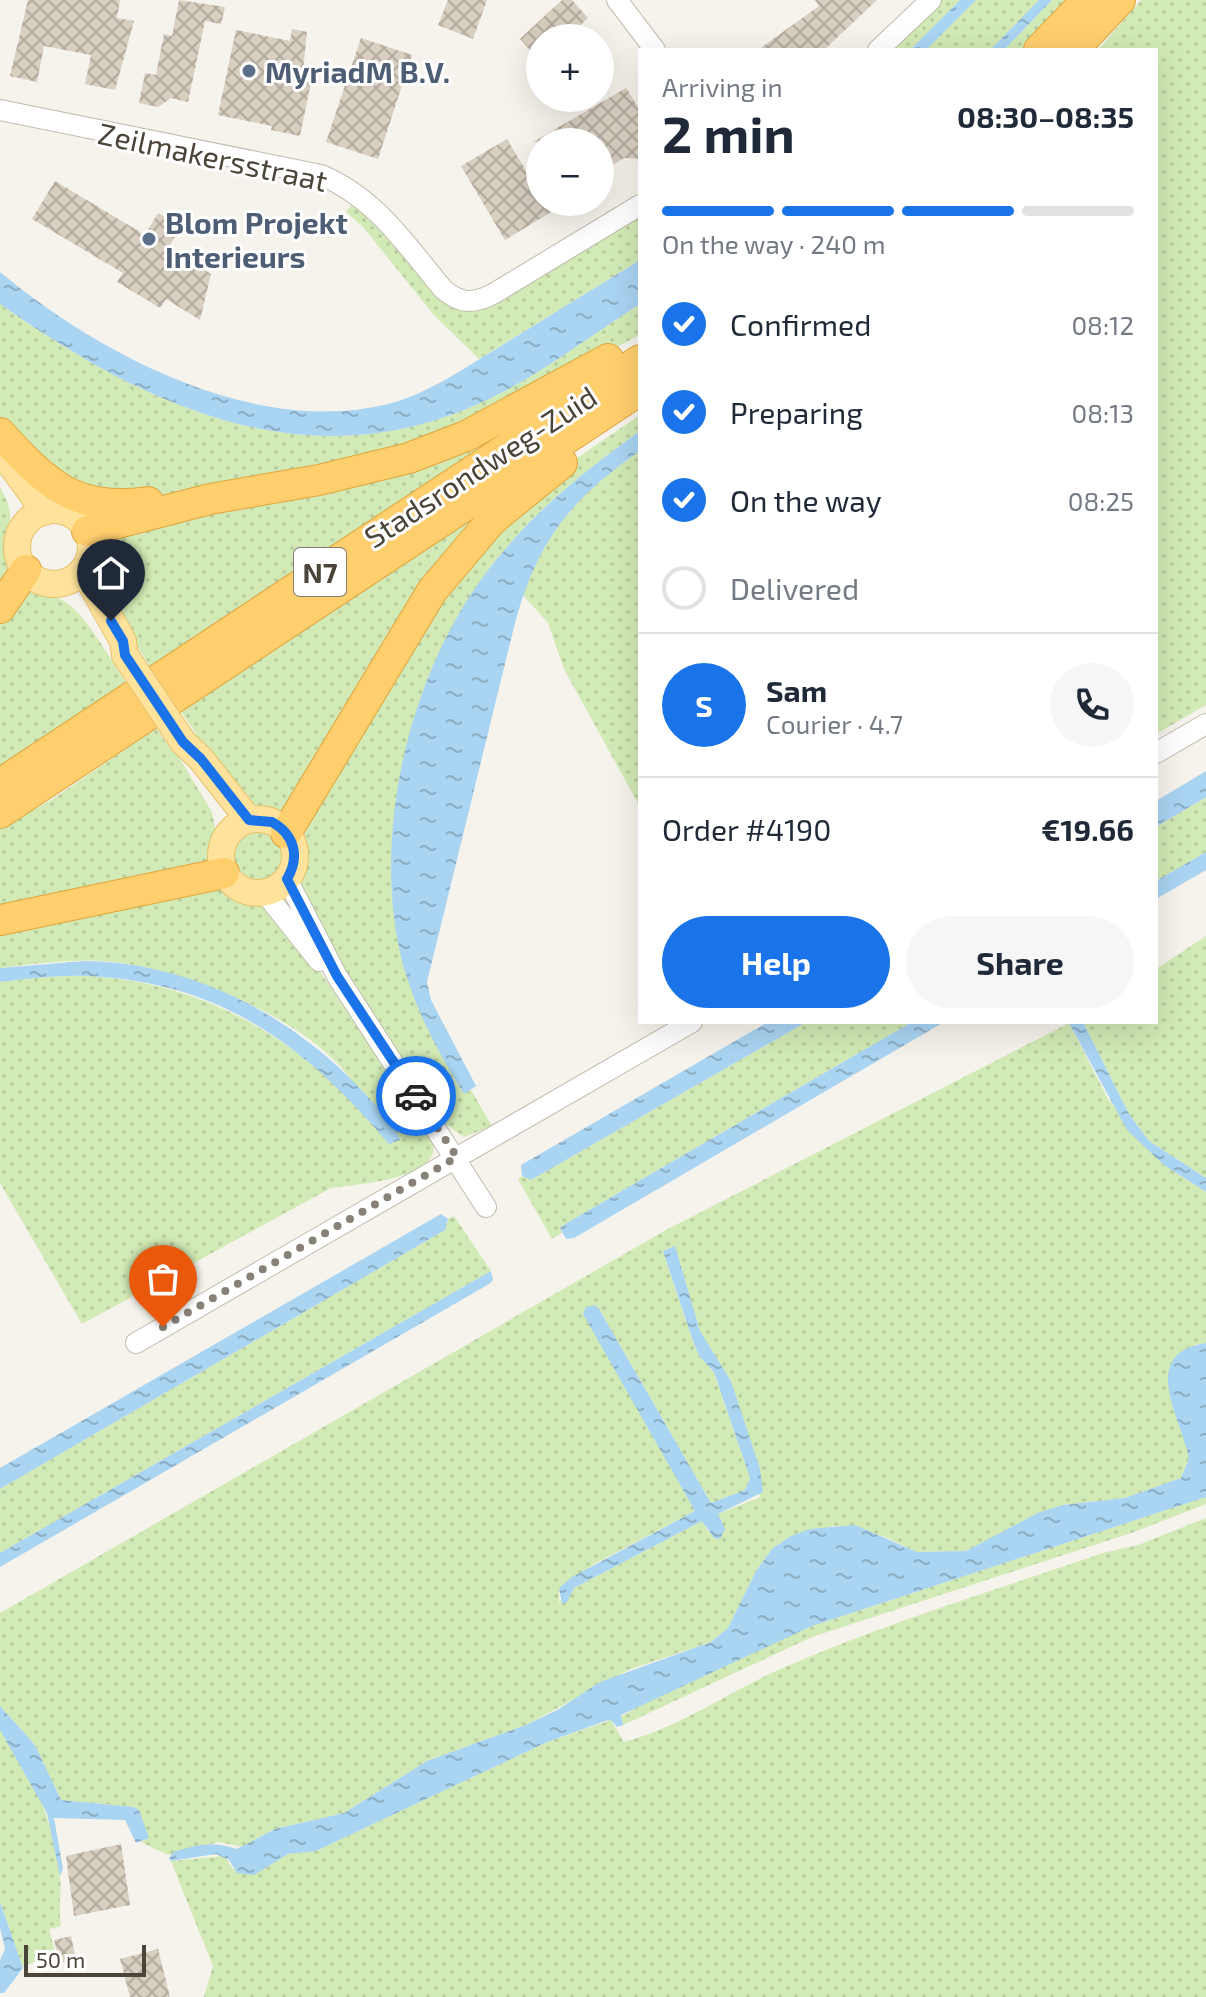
<!DOCTYPE html>
<html lang="en">
<head>
<meta charset="utf-8">
<style>
  :root { --surface:#fff; --page:#f6f6f7; --text:#1f2937; --muted:#747a83; --line:#e0e1e3; --accent:#1a73e8 }
  body { margin:0; font-family:"Exo 2",sans-serif; background:var(--page); color:var(--text); height:100vh; display:flex; flex-direction:column; font-size:30px; white-space:nowrap }
  * { box-sizing:border-box; margin:0 }
  p { font-size:26px; color:var(--muted) }
  .icon { flex:none; width:44px; height:44px; fill:none; stroke:currentColor; stroke-width:2; stroke-linecap:round; stroke-linejoin:round }
  .map { position:relative; flex:1; overflow:hidden }
  .details { position:absolute; left:638px; top:48px; width:520px; height:976px; display:flex; flex-direction:column; background:var(--surface); border-radius:0px; box-shadow:0 8px 32px #0002 }
  .details>* { flex:none }
  .controls { position:absolute; left:526px; top:24px; display:grid; gap:16px }
  .controls a { display:grid; place-items:center; width:88px; height:88px; border-radius:50%; background:var(--surface); box-shadow:0 8px 32px #0002; font-size:40px }
  .scale { position:absolute; left:24px; bottom:20px; width:122px; box-sizing:border-box; padding-left:8px; border:4px solid #4b4439; border-top:0; font-size:22px; line-height:28px; white-space:nowrap; color:#4b4439; -webkit-text-stroke:6px #fff; paint-order:stroke }
  .pin { position:absolute; display:grid; place-items:center; width:68px; height:68px; color:#fff; margin:-82px -34px; border-radius:50% 50% 50% 0; rotate:-45deg; box-shadow:0 0 8px #0007 }
  .pin .icon { rotate:45deg }
  .courier { position:absolute; display:grid; place-items:center; width:80px; height:80px; margin:-40px; border:6px solid #1a73e8; border-radius:50%; background:#fff; color:#222; box-shadow:0 2px 10px #0007 }
  .overview em { font-style:normal; font-weight:700 }
  .overview div { display:flex; flex-direction:column-reverse }
  .overview { display:flex; align-items:center; justify-content:space-between; height:136px; padding:0 24px }
  h1 { font-size:52px; font-weight:700; line-height:60px }
  .bar { display:grid; grid-template-columns:repeat(4,1fr); gap:12px 8px; align-content:center; height:96px; padding:0 24px }
  .bar i { height:10px; border-radius:6px; background:var(--line) }
  .bar .active { background:var(--accent) }
  .bar p { grid-column:span 4 }
  .line { display:flex; align-items:center; gap:20px; padding:0 24px; border-top:2px solid var(--line) }
  .line div { flex:1 }
  .round { display:grid; place-items:center; flex:none; width:84px; height:84px; border-radius:42px; background:var(--page) }
  ol { padding:0 24px; list-style:none }
  li { display:flex; align-items:center; gap:24px; height:88px }
  li p { margin-inline-start:auto }
  li .icon { padding:8px; border-radius:50%; background:var(--accent); color:#fff; stroke-width:4 }
  li:last-child { color:var(--muted) }
  li i { width:44px; height:44px; border:4px solid var(--line); border-radius:50% }
  .action { display:flex; gap:16px; margin-top:auto; padding:16px 24px }
  .action a { flex:1; height:92px; border-radius:48px; background:var(--accent); color:#fff; font-size:32px; font-weight:700; line-height:92px; text-align:center }
  .action a+a { background:var(--page); color:var(--text) }
  .map>svg:first-child { display:block }
  .grass { fill:url(#grass-dots); fill-rule:evenodd }
  .water { fill:url(#water-ripples) }
  .building { fill:url(#building-cross-hatch) }
  .lines { fill:none; stroke-linecap:round; stroke-linejoin:round }
  .minor-casing { stroke:#c2bbae; stroke-width:22 }
  .major-casing { stroke:#e6c16a; stroke-width:28 }
  .highway-casing { stroke:#e0a43c; stroke-width:32 }
  .minor { stroke:#fff; stroke-width:20 }
  .major { stroke:#ffe39c; stroke-width:26 }
  .highway { stroke:#ffcf6e; stroke-width:30 }
  .major-bridge-casing { stroke:#e6c16a; stroke-width:28; stroke-linecap:butt }
  .major-bridge { stroke:#ffe39c; stroke-width:26 }
  .done { stroke:#878178; stroke-width:8; stroke-dasharray:0 14.4 }
  .route { stroke:#1a73e8; stroke-width:10 }
  .service-dot { fill:#5c6f8a; stroke:#fff; stroke-width:3 }
  .labels { text-anchor:middle; dominant-baseline:central; stroke-width:6; stroke-linejoin:round; paint-order:stroke }
  .shield { fill:#fff; stroke:#817c74; stroke-width:2 }
  .shield-label { font-size:28px; font-weight:bold; fill:#4b4439 }
  .service-label { font-size:30px; font-weight:bold; fill:#4e5e75; stroke:#fff; text-anchor:start }
  .street-label { font-size:30px; fill:#4b4439; stroke:#fff }
</style>
</head>
<body>
<div class="map">
<svg width="1206" height="1997" viewBox="0 0 1206 1997">
  <defs>
    <pattern id="grass-dots" width="8" height="8" patternUnits="userSpaceOnUse" patternTransform="scale(2)"><rect width="8" height="8" fill="#d2eab5"/><path d="M2 2h.1M6 6h.1" fill="none" stroke="#b6ca9c" stroke-width="1.8" stroke-linecap="round"/></pattern>
    <pattern id="water-ripples" width="26" height="14" patternUnits="userSpaceOnUse" patternTransform="scale(2)"><rect width="26" height="14" fill="#a9d4f2"/><path d="M2 4q2-2 4 0t4 0M15 11q2-2 4 0t4 0" fill="none" stroke="#8caec5"/></pattern>
    <pattern id="building-cross-hatch" width="8" height="8" patternUnits="userSpaceOnUse" patternTransform="scale(2)"><rect width="8" height="8" fill="#d8cfc1"/><path d="M0 0l8 8M0 8l8-8" fill="none" stroke="#b1aa9e"/></pattern>
  </defs>
  <rect width="100%" height="100%" fill="#f6f3ec"/>
  <path class="grass" d="M941 0H960L910 50H889Z
    M976 0H1039L990 50H926Z
    M1052 0H1071L1023 50H1004Z
    M1141 0H1206V705L1156 734V50H1098Z
    M355 200 450 305 640 214V260L479 359 434 315 363 227 346 212Z
    M0 304C149 409 313 485 491 398 543 373 591 335 640 304V335L426 445 178 493 144 498 83 493 0 424Z
    M580 383 151 668 138 647 134 649 96 569 97 537 274 499Z
    M640 415V431C587 469 537 509 496 560 470 591 453 629 437 666 370 818 376 952 464 1093L471 1090 492 1126 464 1137 446 1124 336 957 301 888 305 853 302 835 442 589 554 474Z
    M640 451V807L564 669 548 623 522 594C553 523 576 495 640 451Z
    M0 487C14 512 10 515 8 542 5 569 12 565 0 594Z
    M497 499 280 817 253 807 192 736 196 734 180 710Z
    M32 587C77 600 87 623 111 659L116 661 113 663 126 683 0 767V617Z
    M156 728 171 750 174 749 212 812 216 831 214 867 0 914V828L53 799Z
    M1206 797V852L1156 881V827Z
    M234 856a24 24 0 1 1 48 0a24 24 0 1 1-48 0Z
    M219 886 239 899 266 907 310 957 434 1140 433 1154C419 1181 358 1184 331 1188L82 1324 0 1183V982C28 979 57 975 85 976 193 980 286 1031 359 1108 355 1097 353 1081 346 1073 299 1015 178 966 104 961 70 959 34 964 0 968V927Z
    M1206 936V1178L1149 1141 1129 1114 1083 1022H1156V969Z
    M813 1022H912L565 1224 560 1228 562 1233 552 1239 518 1179 522 1176 531 1180 803 1024Z
    M1069 1023 1108 1099 1164 1165 1206 1192V1343L1194 1345 1189 1459 1181 1478 1125 1498 1063 1505 966 1551 917 1552 883 1536 834 1526 791 1536 772 1549 756 1571 728 1628 711 1642 628 1670 526 1725 427 1761 344 1813 275 1829 242 1847 219 1842 168 1855 141 1842 148 1838 133 1807 61 1800 35 1745 0 1706V1613L666 1230ZM675 1246 700 1331 731 1381 760 1497 718 1514 710 1534 702 1521 574 1588 559 1602V1588L596 1563 695 1511 584 1310 595 1305 599 1309 711 1503 745 1490 750 1478 714 1372 699 1356 693 1341 663 1251Z
    M454 1216 491 1271 0 1553V1489L445 1230 448 1219Z
    M1206 1497V1504L1134 1532 812 1637 623 1725 620 1717 659 1695 812 1626Z
    M1206 1518V1997H204L213 1966 171 1861 224 1856 233 1869 267 1867 288 1854 316 1851 545 1743 611 1720 624 1742C681 1727 730 1691 785 1667 888 1622 996 1590 1103 1553L1138 1545Z
    M0 1730C33 1771 55 1825 60 1877 62 1894 58 1906 61 1926L49 1929 57 1959 47 1958 22 1966 0 1902Z"/>
  <path class="water" d="M960 0H976L926 50H910Z
    M1039 0H1052L1004 50H990Z
    M640 260V304C591 335 543 373 491 398 313 485 149 409 0 304V272C100 355 255 437 388 404 428 394 466 367 501 346 547 317 594 289 640 260Z
    M640 431V451C569 500 536 543 514 627L427 982 431 1000 476 1086 464 1094C439 1054 417 1013 404 968 368 837 410 665 496 560 537 509 587 469 640 431Z
    M1206 771V797L1156 827V801Z
    M1206 852V870L1156 899V881Z
    M85 961C192 962 296 1017 367 1096 378 1108 396 1124 400 1140L389 1144C305 1045 220 981 85 976 57 975 28 979 0 982V968Z
    M768 1022H813L803 1024 531 1180 522 1176 521 1165Z
    M912 1022H944L574 1238 566 1239 560 1228 565 1224Z
    M1083 1022 1129 1114 1149 1141 1206 1178V1192L1164 1165 1127 1130 1069 1023Z
    M441 1214 448 1219 445 1230 0 1489V1468Z
    M675 1246 700 1331 731 1381 760 1469 763 1492 718 1514 725 1529 720 1539 714 1538 702 1521 574 1588 567 1602 562 1604 559 1588 572 1577 695 1511 583 1314 586 1307 595 1305 599 1309 711 1503 745 1490 750 1478 714 1372 699 1356 693 1341 663 1251Z
    M491 1271 493 1280 489 1284 0 1567V1553Z
    M1206 1343V1497L812 1626 621 1715 623 1725 617 1727 611 1720 605 1721 545 1743 316 1851 288 1854 254 1875 237 1873 229 1860 216 1854 171 1861 169 1859 173 1852C197 1845 212 1840 237 1849L275 1829 344 1813 427 1761 526 1725 559 1709 600 1682 711 1642 728 1628 756 1571 772 1549 791 1536 810 1529 855 1525 917 1552 966 1551 1038 1513 1063 1505 1125 1498 1181 1478 1189 1459C1183 1421 1136 1354 1206 1343Z
    M0 1706 35 1745 61 1800 133 1807 139 1810 149 1838 136 1843 125 1820 54 1818 63 1869 60 1876 47 1813 0 1730Z
    M0 1902 23 1968 4 1993H0V1960L5 1949 0 1928Z"/>
  <path class="building" d="M28 0H120L117 18 134 21 115 90 85 84 91 55 44 46 37 82 10 76Z
    M179 0 225 7 221 24 205 21 188 102 171 98 158 107 139 103 145 73 156 75 164 34 172 36Z
    M448 0H487L473 39 438 25Z
    M562 0H572L588 18 567 38H540V61L520 39Z
    M815 0H877L824 50H758L819 6Z
    M292 29 307 32 303 70 313 72 300 136 271 130 272 126 218 115 236 30 290 41Z
    M361 38 412 55 378 159 326 142Z
    M626 88 640 110V159L624 158 600 173V142H533Z
    M507 139 540 194V202H545L551 212 505 240 461 166Z
    M55 181 145 235 158 213 181 227 168 248 211 274 200 320 166 299 160 308 117 282 123 273 32 219Z
    M121 1844 130 1905 74 1916 66 1856Z
    M71 1936 76 1960 60 1963 54 1940Z
    M158 1949 170 1997H130L120 1959Z"/>
  <g class="lines">
    <defs>
      <path id="minor" d="M617 0 655 50
        M878 50 931 0
        M0 110 321 175C376 198 406 245 443 289 460 304 473 304 493 294L640 205
        M1156 753 1206 724
        M287 879 337 976 486 1207
        M265 893 319 961
        M136 1343 692 1022"/>
      <path id="major" d="M0 450 45 512
        M17 547a37 37 0 1 1 74 0a37 37 0 1 1-74 0Z
        M83 570 123 641 125 655
        M183 742 201 759 249 820
        M221 856a37 37 0 1 1 74 0a37 37 0 1 1-74 0Z"/>
      <path id="highway" d="M1039 50 1087 0
        M1073 50 1120 0
        M0 433C47 484 74 512 148 502
        M87 531 210 499 319 480 409 458 466 436 608 359
        M0 608 26 570
        M0 784 640 360
        M0 813 640 390
        M286 833 432 591 492 520 562 463
        M0 920 224 873"/>
    </defs>
    <use href="#minor" class="minor-casing"/>
    <use href="#major" class="major-casing"/>
    <use href="#highway" class="highway-casing"/>
    <use href="#minor" class="minor"/>
    <use href="#major" class="major"/>
    <use href="#highway" class="highway"/>
    <defs>
      <path id="major-bridge" d="M125 655 183 742"/>
    </defs>
    <use href="#major-bridge" class="major-bridge-casing"/>
    <use href="#major-bridge" class="major-bridge"/>
  </g>
  <g class="lines">
    <path class="done" d="M163 1327 457 1157 416 1096"/>
    <path class="route" d="M111 621 123 641 125 655 183 742 201 759 249 820 272 822C295 835 300 857 287 879L337 976 416 1096"/>
  </g>
  <g class="service-dot">
    <circle cx="249" cy="71" r="8"/>
    <circle cx="149" cy="239" r="8"/>
  </g>
  <g class="labels">
    <rect class="shield" x="294" y="548" width="52" height="48" rx="6"/>
    <g class="shield-label">
      <text x="320" y="572">N7</text>
    </g>
    <g class="service-label">
      <text x="265" y="71">MyriadM B.V.</text>
      <text x="165" y="222">Blom Projekt<tspan x="165" dy="34">Interieurs</tspan></text>
    </g>
    <g class="street-label">
      <text transform="translate(213 156) rotate(12)">Zeilmakersstraat</text>
      <text transform="translate(480 466) rotate(-33)">Stadsrondweg-Zuid</text>
    </g>
  </g>
</svg>
<div class="controls">
<a>+</a>
<a>−</a>
</div>
<div class="scale">50 m</div>
<div class="pin" style="left:163px;top:1327px;background:#ea580c"><svg class="icon" aria-label="bag" viewBox="0 0 24 24"><path d="M5 8h14l-1 12H6zM9 8a3 3 0 0 1 6 0"/></svg></div>
<div class="pin" style="left:111px;top:621px;background:#1f2937"><svg class="icon" aria-label="home" viewBox="0 0 24 24"><path d="M3 11l9-7 9 7M6 9v11h12V9"/></svg></div>
<div class="courier" style="left:416px;top:1096px"><svg class="icon" aria-label="car" viewBox="0 0 24 24"><path d="M5 17H2v-5l4-1 3-4h7l3 4 3 1v5h-3M9 17h6M6 11h13"/><circle cx="7" cy="17" r="2"/><circle cx="17" cy="17" r="2"/></svg></div>
<section class="details">
<div class="overview"><div><h1>2 min</h1><p>Arriving in</p></div><em>08:30–08:35</em></div>
<div class="bar"><i class="active"></i><i class="active"></i><i class="active"></i><i></i><p>On the way · 240 m</p></div>
<ol>
<li><svg class="icon" aria-label="check" viewBox="0 0 24 24"><path d="M5 12l5 5 9-10"/></svg>Confirmed<p>08:12</p></li>
<li><svg class="icon" aria-label="check" viewBox="0 0 24 24"><path d="M5 12l5 5 9-10"/></svg>Preparing<p>08:13</p></li>
<li><svg class="icon" aria-label="check" viewBox="0 0 24 24"><path d="M5 12l5 5 9-10"/></svg>On the way<p>08:25</p></li>
<li><i></i>Delivered</li>
</ol>
<div class="line" style="height:144px"><b class="round" style="background:var(--accent);color:#fff">S</b><div><b>Sam</b><p>Courier · 4.7</p></div><a class="round"><svg class="icon" aria-label="phone" viewBox="0 0 24 24"><path d="M5 4h4l2 5-3 2q2 4 5 5l2-3 5 2v4C11 20 4 13 5 4z"/></svg></a></div>
<div class="line" style="height:104px"><div>Order #4190</div><b>€19.66</b></div>
<div class="action"><a>Help</a><a>Share</a></div>
</section>
</div>
</body>
</html>
